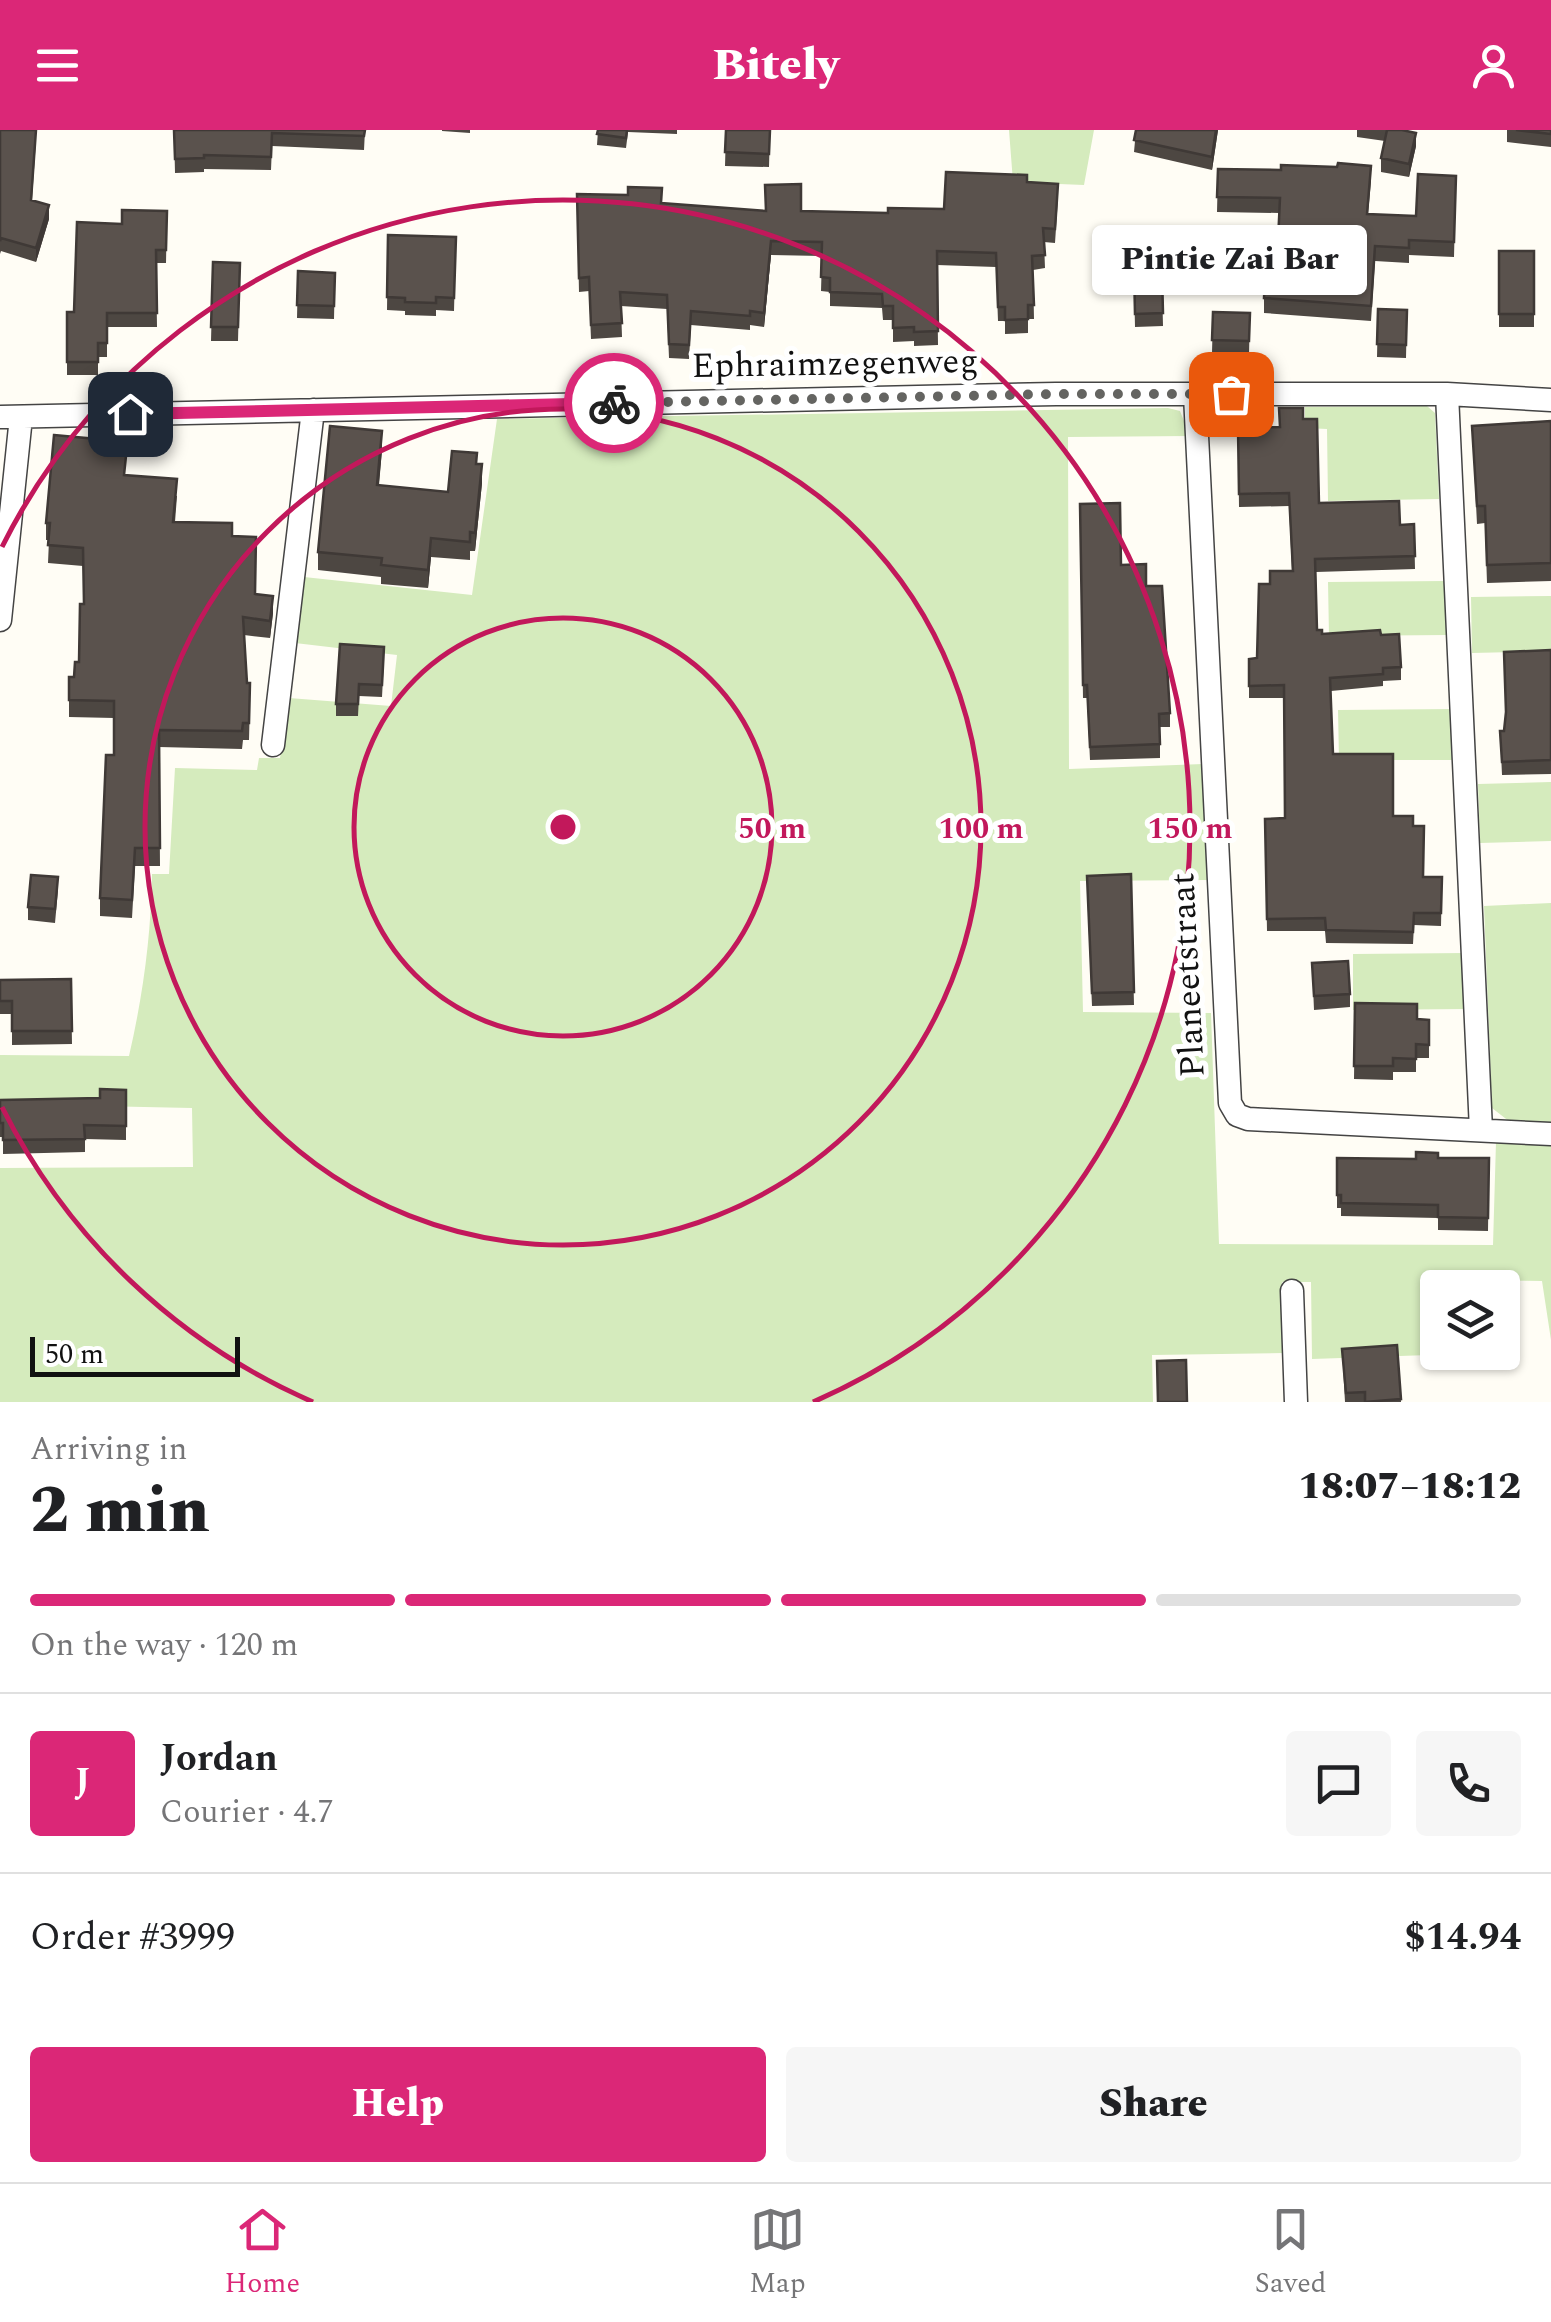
<!DOCTYPE html>
<html lang="en">
<head>
<meta charset="utf-8">
<style>
  :root { --surface:#fff; --page:#f6f6f6; --text:#202124; --muted:#757577; --line:#e0e0e0; --accent:#db2777 }
  body { margin:0; font-family:Spectral,serif; background:var(--page); color:var(--text); height:100vh; display:flex; flex-direction:column; font-size:38px; white-space:nowrap }
  * { box-sizing:border-box; margin:0 }
  p { font-size:32px; color:var(--muted) }
  .icon { flex:none; width:55px; height:55px; fill:none; stroke:currentColor; stroke-width:2; stroke-linecap:round; stroke-linejoin:round }
  .map { position:relative; height:1272px; overflow:hidden }
  .details { display:flex; flex-direction:column; background:var(--surface); flex:1 }
  .details>* { flex:none }
  .fabs { position:absolute; left:1420px; top:1140px; display:grid; gap:20px }
  .fabs a { display:grid; place-items:center; width:100px; height:100px; border-radius:10px; background:var(--surface); box-shadow:0 2px 8px #0004; font-size:50px }
  .scale { position:absolute; left:30px; bottom:25px; width:210px; box-sizing:border-box; padding-left:10px; border:5px solid #111; border-top:0; font-size:28px; line-height:35px; white-space:nowrap; color:#111; -webkit-text-stroke:8px #fff; paint-order:stroke }
  .pin { position:absolute; display:grid; place-items:center; width:85px; height:85px; color:#fff; margin:-42px; border-radius:20px; box-shadow:0 5px 15px #0006 }
  .courier { position:absolute; display:grid; place-items:center; width:100px; height:100px; margin:-50px; border:8px solid #db2777; border-radius:50%; background:#fff; color:#222; box-shadow:0 2px 12px #0007 }
  .bubble { position:absolute; height:70px; border-radius:10px; background:var(--surface); box-shadow:0 2px 8px #0004; font-size:32px; font-weight:800; line-height:70px; text-align:center }
  .overview em { font-style:normal; font-weight:800 }
  .overview div { display:flex; flex-direction:column-reverse }
  .overview { display:flex; align-items:center; justify-content:space-between; height:170px; padding:0 30px }
  h1 { font-size:65px; font-weight:800; line-height:75px }
  .bar { display:grid; grid-template-columns:repeat(4,1fr); gap:15px 10px; align-content:center; height:120px; padding:0 30px }
  .bar i { height:12px; border-radius:8px; background:var(--line) }
  .bar .selected { background:var(--accent) }
  .bar p { grid-column:span 4 }
  .line { display:flex; align-items:center; gap:25px; padding:0 30px; border-top:2px solid var(--line) }
  .line div { flex:1 }
  .round { display:grid; place-items:center; flex:none; width:105px; height:105px; border-radius:10px; background:var(--page) }
  .cta { display:flex; gap:20px; margin-top:auto; padding:20px 30px }
  .cta a { flex:1; height:115px; border-radius:10px; background:var(--accent); color:#fff; font-size:40px; font-weight:800; line-height:115px; text-align:center }
  .cta a+a { background:var(--page); color:var(--text) }
  header { display:flex; justify-content:space-between; align-items:center; height:130px; padding:0 30px; background:var(--accent); color:#fff; font-size:45px; font-weight:800 }
  .dock { display:flex; justify-content:space-around; align-items:center; height:140px; border-top:2px solid var(--line); background:var(--surface); font-size:28px; color:var(--muted) }
  .dock a { display:grid; justify-items:center; gap:5px }
  .dock .selected { color:var(--accent) }
  .map>svg:first-child { display:block }
  .green { fill:#d5ebbd }
  .lines { fill:none; stroke-linecap:round; stroke-linejoin:round }
  .street-casing { stroke:#444; stroke-width:25 }
  .street { stroke:#fff; stroke-width:22 }
  .wall { fill:#4d4742 }
  .shaded-wall { fill:#3f3936 }
  .building { fill:#5a524d; stroke:#3f3936; stroke-width:2.5 }
  .done { stroke:#646461; stroke-width:10; stroke-dasharray:0 18 }
  .route { stroke:#db2777; stroke-width:12 }
  .ring { fill:none; stroke:#c2185b; stroke-width:5 }
  .labels { text-anchor:middle; dominant-baseline:central; stroke-width:10; stroke-linejoin:round; paint-order:stroke }
  .street-label { font-size:35px; fill:#111; stroke:#fff }
  .centre { fill:#c2185b; stroke:#fff; stroke-width:5 }
  .ring-label { font-size:30px; text-anchor:middle; font-weight:bold; fill:#c2185b; stroke:#fff; stroke-width:10; stroke-linejoin:round; paint-order:stroke }
</style>
</head>
<body>
<header><svg class="icon" aria-label="menu" viewBox="0 0 24 24"><path d="M4 6h16M4 12h16M4 18h16"/></svg>Bitely<svg class="icon" aria-label="person" viewBox="0 0 24 24"><circle cx="12" cy="8" r="4"/><path d="M4 21q1-7 8-7t8 7"/></svg></header>
<div class="map">
<svg width="1551" height="1272" viewBox="0 0 1551 1272">
  <rect width="100%" height="100%" fill="#fffdf5"/>
  <path class="green" d="M1009 0H1094L1084 55 1013 52Z
    M1427 276 1435 283 1439 369 1328 371 1327 299 1305 298V277Z
    M1168 278 1180 281 1190 306 1068 307 1069 639 1203 634 1207 750 1080 751 1083 882 1211 883 1219 1114 1493 1115 1496 1012 1551 1014V1210L1542 1151 1427 1150 1429 1225 1312 1229 1311 1152H1282L1284 1223 1152 1225 1153 1272H0V1038L193 1037 192 978 0 974V925L129 926C143 865 151 807 152 744H169L175 638 257 640 259 628H280L289 568 391 576 397 525 295 513 304 447 472 465 497 289Z
    M1445 451 1447 505 1329 506 1328 452Z
    M1551 466V521L1472 523 1471 467Z
    M1453 579V630H1339L1338 580Z
    M1551 652V711L1480 713 1478 654Z
    M1551 773V994L1510 992 1492 978 1484 776Z
    M1466 823V879L1353 880V824Z"/>
  <g class="lines">
    <defs>
      <path id="street" d="M1447 264 1481 1000
        M1195 265 1230 973 1237 985 1248 989 1551 1004
        M0 287 1056 264H1447L1551 270
        M0 490 21 287
        M273 615 313 280
        M1292 1161 1296 1272"/>
    </defs>
    <use href="#street" class="street-casing"/>
    <use href="#street" class="street"/>
  </g>
  <path class="wall" d="M0 0 36 10 32 70 49 89 36 132 1 121 0 124Z
    M174 0H365L364 20 272 16 271 40 204 39V42L175 43Z
    M442 0H470V3L442 1Z
    M598 0H677V4L628 2 626 18 597 15Z
    M726 0H770L769 37 725 36Z
    M1136 0H1218L1212 40 1134 22Z
    M1357 0H1403L1416 16 1409 47 1381 42V28L1385 11 1357 7Z
    M1507 0H1551V17L1507 12Z
    M1218 39 1371 51 1368 84 1416 86 1456 46 1454 127 1409 125V133L1375 131 1371 191 1264 183V168L1270 123 1278 111 1279 83 1217 82Z
    M1027 52 1058 68 1055 113 1044 112 1045 138 1033 140 1034 189H1028V203L1005 204V191H998L996 137 937 135 938 215 914 216V211L893 212V190H883L882 178 830 176V162L821 161 822 126 771 125 764 197 750 195V200L691 195 689 229 669 228 667 179 621 176 622 207 591 209 589 161 579 162 577 64 662 74 766 81 888 83 944 79Z
    M167 81 166 133H156L157 197H107V227H98V245H67V182H74L122 94Z
    M388 105 456 107 454 181 436 180V186L405 185V181L387 180Z
    M1124 109 1168 114 1207 132 1203 160 1162 155 1163 196 1135 197 1134 153H1127Z
    M1499 121H1534V197H1499Z
    M213 132 240 133 238 211H211Z
    M298 141 335 143 334 189 297 188Z
    M1378 179 1407 180 1406 228 1377 227Z
    M1213 182 1250 183 1249 224 1212 223Z
    M1303 289 1319 373 1400 395 1414 394 1415 439 1316 442 1317 500 1322 504 1381 505 1401 537V550L1383 551V556L1331 561 1333 624 1393 686 1413 696 1423 747H1442L1441 796 1414 795 1413 814 1326 813 1325 801H1267L1265 689 1285 688 1284 568H1249V529L1257 528 1270 454 1292 441 1289 376 1239 377 1238 298 1280 297Z
    M1551 291V451L1487 453 1485 393 1477 394 1472 296Z
    M382 320 379 355 448 362 477 334 482 353 475 421H470V430L431 427 428 458 381 454V447L318 440V422Z
    M107 324 125 345 177 366 175 392 232 406 255 464 273 483 270 508 244 505 247 553 250 570 249 610H243L242 619 159 617 160 736H135L132 788 100 786V768L114 625V588L69 587V547H74L79 532 84 474 83 436 48 433 49 410H46V393Z
    M1080 374 1121 435 1146 456 1170 583V597H1160V628L1090 630 1087 568H1083Z
    M1551 520V644L1502 645 1500 601H1504Z
    M384 529 382 567 359 566 358 586H336V574Z
    M1131 744 1134 875 1092 876 1087 759Z
    M58 760 55 793 28 790V777Z
    M1312 833 1350 864V877L1314 880Z
    M71 849 72 914 12 915V884H0V850Z
    M1355 873 1417 889 1429 890V928H1416V942H1393V950L1354 949Z
    M126 960V1010L85 1009V1022L3 1024V1007H0V970L100 968Z
    M1337 1028H1489L1488 1101 1438 1100V1088L1341 1086V1078H1337Z
    M1502 1160 1506 1193V1206L1502 1207Z
    M1397 1215 1401 1272H1345L1342 1219Z"/>
  <path class="shaded-wall" d="M1216 0H1218L1212 40V27Z
    M1416 3V16L1409 47V34Z
    M49 75V89L36 132V118Z
    M771 111V125L764 197V183Z
    M382 301V320L377 373V355Z
    M482 334V353L475 421V403Z
    M431 408V427L428 458V440Z
    M273 466V483L270 508V491Z"/>
  <path class="building" d="M0 0H36L31 70 49 75 36 118 1 108 0 111Z
    M174 0H365L364 6 272 3 271 27 204 25V28L175 29Z
    M598 0H627L626 8 597 4Z
    M726 0H770L769 24 725 22Z
    M1136 0H1216L1212 27 1134 10Z
    M1387 0H1402L1416 3 1409 34 1381 28Z
    M1516 0H1551V4Z
    M1338 33 1371 36 1367 84 1416 86 1418 44 1456 46 1454 112 1409 110V118L1375 116 1371 176 1264 168 1266 123H1270L1271 110 1278 111 1280 68 1217 67 1218 39 1281 40V35L1337 37Z
    M946 42 1027 45V52L1058 54 1055 99 1043 98 1045 125 1032 126 1034 175H1028V189L1005 190V177H998L996 123 937 121 938 201 914 202V197L893 198V176H883L882 164 830 162V148L821 147 822 112 771 111 764 183 750 181V186L691 181 689 215 669 214 667 165 620 162 622 193 591 195 589 147 579 148 577 64 628 65V57L662 58 661 73 766 81 765 55 801 54V81L888 83V78L944 79Z
    M122 80 167 81 166 120H156L157 183H107V213H98V232H67V182H74L77 92 122 94Z
    M388 105 456 107 454 168 436 167V173L405 172V168L387 167Z
    M1167 106 1168 114 1207 118 1203 146 1162 142 1163 183 1135 184 1134 139 1127 140 1124 109Z
    M1499 121H1534V184H1499Z
    M213 132 240 133 238 197H211Z
    M298 141 335 143 334 176 297 175Z
    M1378 179 1407 180 1406 215 1377 214Z
    M1213 182 1250 183 1249 211 1212 210Z
    M1279 278H1303V289H1317L1319 373 1399 371 1400 395 1414 394 1415 426 1315 429 1317 500H1322V504L1380 500 1381 505 1399 504 1401 537 1383 538V544L1330 548 1333 624H1393V686H1413V696H1424L1423 747H1442L1441 783H1414L1413 802 1326 800 1325 788 1267 789 1265 689 1285 688 1284 555 1249 556V529L1257 528 1259 454H1270V441H1293L1289 363 1239 364 1238 298 1280 297Z
    M1551 291V433L1487 435 1485 376H1477L1472 296Z
    M330 296 382 301 377 355 448 362 452 321 477 323 476 334H482L475 403 470 402V412L431 408 428 440 381 435 382 428 318 422Z
    M54 305 107 310 106 324 126 326 124 345 177 349 173 392 232 393V406L256 407 255 464 273 466 270 491 243 487 247 553H250L249 593H243L242 601 159 600 160 718H135L132 770 100 768 106 625H114V571L69 570V547H74L75 532H79L80 474H84L83 418 48 415 50 393H46Z
    M1120 373 1121 435 1146 434V456H1162L1170 583 1159 584 1160 614 1090 617 1087 555H1083L1080 374Z
    M340 514 384 517 382 555 359 554 358 574H336Z
    M1551 520V630L1502 632 1500 601H1504L1506 582 1504 522Z
    M1131 744 1134 862 1092 863 1087 746Z
    M31 745 58 747 55 779 28 777Z
    M1348 831 1350 864 1314 866 1312 833Z
    M71 849 72 901H12V871H0V850Z
    M1355 873 1417 874V889L1429 890V915L1416 914V929L1393 928V936H1354Z
    M100 959 126 960V996L84 995 85 1009 3 1010V993H0V970L100 968Z
    M1416 1022 1438 1023V1028H1489L1488 1088 1438 1087V1075L1341 1073V1065H1337V1028L1416 1029Z
    M1502 1151V1158H1468L1467 1155Z
    M1502 1160 1506 1193H1502Z
    M1397 1215 1401 1269 1365 1272V1262L1346 1263 1342 1219Z
    M1186 1230 1187 1272H1158L1157 1231Z"/>
  <g class="lines">
    <path class="done" d="M614 273 1056 264H1231"/>
    <path class="route" d="M130 284 614 273"/>
  </g>
  <g class="ring">
    <circle cx="563" cy="697" r="209"/>
    <circle cx="563" cy="697" r="418"/>
    <path d="M313 1272A627 627 0 0 1 2 977M2 417A627 627 0 1 1 813 1272"/>
  </g>
  <g class="labels">
    <g class="street-label">
      <text transform="translate(835 234) rotate(-1)">Ephraimzegenweg</text>
      <text transform="translate(1188 845) rotate(-93)">Planeetstraat</text>
    </g>
  </g>
  <circle cx="563" cy="697" r="15" class="centre"/>
  <g class="ring-label">
    <text x="772" y="708">50 m</text>
    <text x="981" y="708">100 m</text>
    <text x="1190" y="708">150 m</text>
  </g>
</svg>
<div class="fabs">
<a><svg class="icon" aria-label="layers" viewBox="0 0 24 24"><path d="M12 4l9 5-9 5-9-5zM3 14l9 5 9-5"/></svg></a>
</div>
<div class="scale">50 m</div>
<div class="pin" style="left:1231px;top:264px;background:#ea580c"><svg class="icon" aria-label="bag" viewBox="0 0 24 24"><path d="M5 8h14l-1 12H6zM9 8a3 3 0 0 1 6 0"/></svg></div>
<div class="pin" style="left:130px;top:284px;background:#1f2937"><svg class="icon" aria-label="home" viewBox="0 0 24 24"><path d="M3 11l9-7 9 7M6 9v11h12V9"/></svg></div>
<div class="courier" style="left:614px;top:273px"><svg class="icon" aria-label="bike" viewBox="0 0 24 24"><circle cx="6" cy="16" r="4"/><circle cx="18" cy="16" r="4"/><path d="M6 16l4-8h5l3 8M10 8l3 8H6M13 5h3"/></svg></div>
<div class="bubble" style="left:1092px;top:95px;width:275px">Pintie Zai Bar</div>
</div>
<section class="details">
<div class="overview"><div><h1>2 min</h1><p>Arriving in</p></div><em>18:07–18:12</em></div>
<div class="bar"><i class="selected"></i><i class="selected"></i><i class="selected"></i><i></i><p>On the way · 120 m</p></div>
<div class="line" style="height:180px"><b class="round" style="background:var(--accent);color:#fff">J</b><div><b>Jordan</b><p>Courier · 4.7</p></div><a class="round"><svg class="icon" aria-label="chat" viewBox="0 0 24 24"><path d="M4 5h16v11H9l-5 4z"/></svg></a><a class="round"><svg class="icon" aria-label="phone" viewBox="0 0 24 24"><path d="M5 4h4l2 5-3 2q2 4 5 5l2-3 5 2v4C11 20 4 13 5 4z"/></svg></a></div>
<div class="line" style="height:130px"><div>Order #3999</div><b>$14.94</b></div>
<div class="cta"><a>Help</a><a>Share</a></div>
</section>
<nav class="dock">
<a class="selected"><svg class="icon" aria-label="home" viewBox="0 0 24 24"><path d="M3 11l9-7 9 7M6 9v11h12V9"/></svg>Home</a>
<a><svg class="icon" aria-label="map" viewBox="0 0 24 24"><path d="M3 6l6-2 6 2 6-2v14l-6 2-6-2-6 2zM9 4v14M15 6v14"/></svg>Map</a>
<a><svg class="icon" aria-label="saved" viewBox="0 0 24 24"><path d="M7 4h10v16l-5-4-5 4z"/></svg>Saved</a>
</nav>
</body>
</html>
